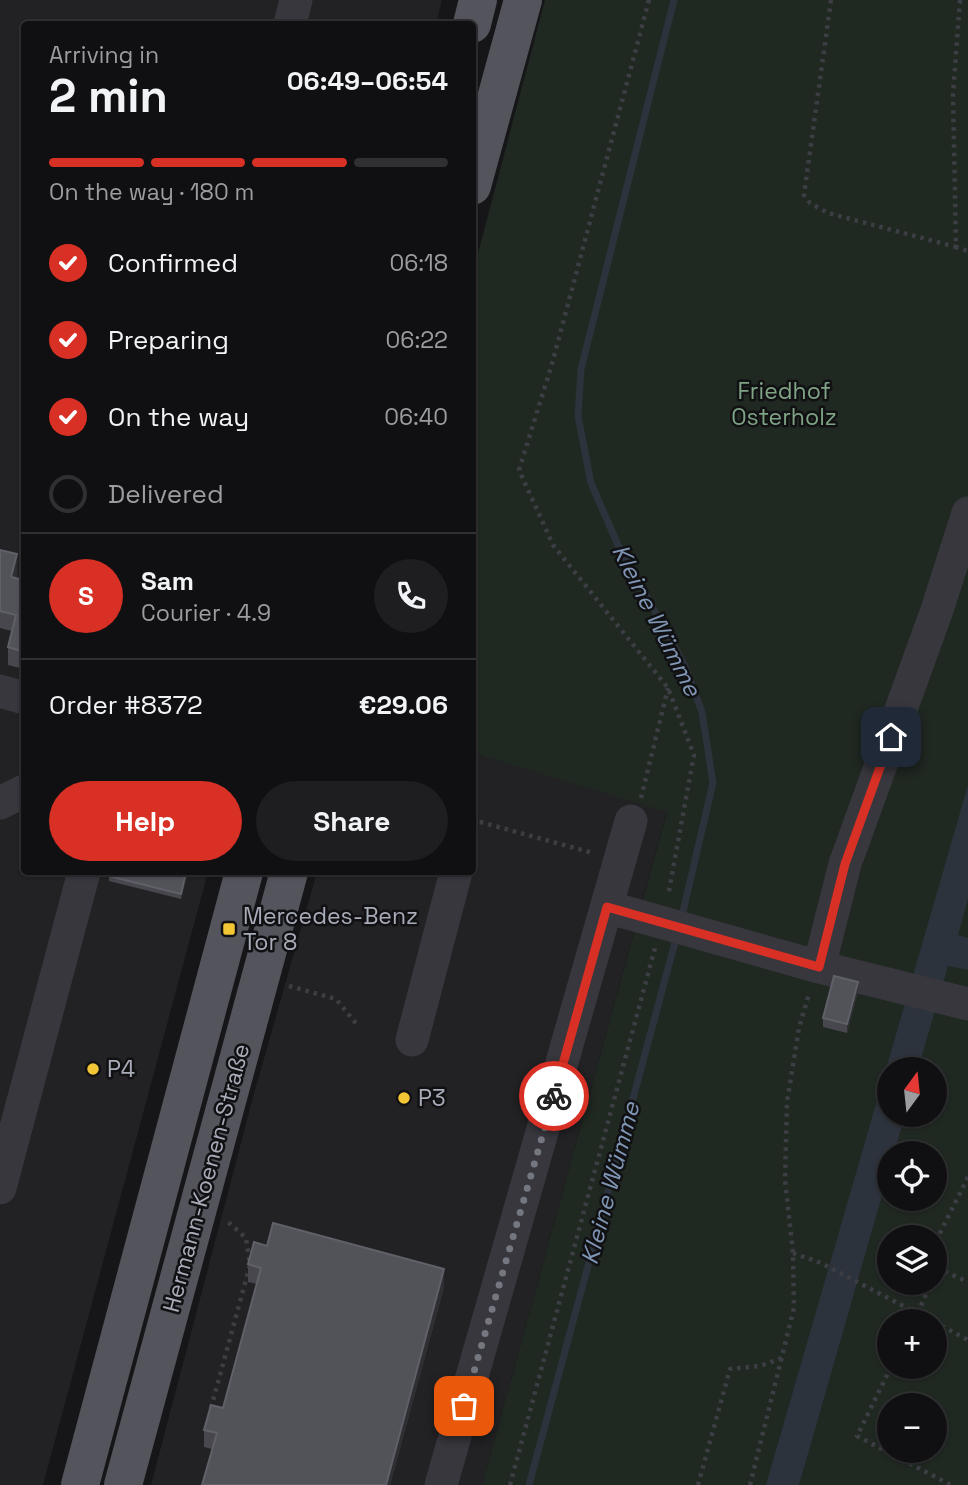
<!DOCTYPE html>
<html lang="en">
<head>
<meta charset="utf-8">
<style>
  :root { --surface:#101012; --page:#1e1e20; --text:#f1f3f6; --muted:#9c9d9f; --line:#303032; --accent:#d93025 }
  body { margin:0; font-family:"Space Grotesk",sans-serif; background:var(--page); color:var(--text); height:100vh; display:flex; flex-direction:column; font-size:26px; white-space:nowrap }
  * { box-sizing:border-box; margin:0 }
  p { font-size:23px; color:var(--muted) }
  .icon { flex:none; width:38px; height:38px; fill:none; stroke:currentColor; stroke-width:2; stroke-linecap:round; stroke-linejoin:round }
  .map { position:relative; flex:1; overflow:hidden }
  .panel { position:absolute; left:21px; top:21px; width:455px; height:854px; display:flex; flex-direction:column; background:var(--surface); border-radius:7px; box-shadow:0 2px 5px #0004,0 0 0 2px var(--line) }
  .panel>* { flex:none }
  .needle { width:46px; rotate:15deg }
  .tools { position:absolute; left:877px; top:1057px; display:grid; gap:14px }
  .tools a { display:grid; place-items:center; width:70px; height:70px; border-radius:50%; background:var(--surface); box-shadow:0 2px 5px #0004,0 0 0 2px var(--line); font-size:35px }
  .pin { position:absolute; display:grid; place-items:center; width:60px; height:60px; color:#fff; margin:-30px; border-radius:14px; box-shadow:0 4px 10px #0006 }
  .courier { position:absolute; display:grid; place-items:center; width:70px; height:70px; margin:-35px; border:5px solid #d93025; border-radius:50%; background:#fff; color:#222; box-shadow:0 2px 9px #0007 }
  .summary em { font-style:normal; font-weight:800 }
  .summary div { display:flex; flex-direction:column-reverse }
  .summary { display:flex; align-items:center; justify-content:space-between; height:119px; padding:0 28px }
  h1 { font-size:46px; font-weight:800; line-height:52px }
  .bar { display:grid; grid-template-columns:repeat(4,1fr); gap:10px 7px; align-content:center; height:84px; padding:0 28px }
  .bar i { height:9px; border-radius:5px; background:var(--line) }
  .bar .on { background:var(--accent) }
  .bar p { grid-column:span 4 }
  .line { display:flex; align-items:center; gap:18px; padding:0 28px; border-top:2px solid var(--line) }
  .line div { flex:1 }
  .round { display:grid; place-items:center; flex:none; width:74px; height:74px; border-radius:37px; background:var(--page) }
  ol { padding:0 28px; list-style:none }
  li { display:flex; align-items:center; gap:21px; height:77px }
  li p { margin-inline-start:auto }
  li .icon { padding:7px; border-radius:50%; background:var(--accent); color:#fff; stroke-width:4 }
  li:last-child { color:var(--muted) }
  li i { width:38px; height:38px; border:4px solid var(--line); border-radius:50% }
  .button { display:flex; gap:14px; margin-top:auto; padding:14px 28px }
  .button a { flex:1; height:80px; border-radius:42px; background:var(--accent); color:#fff; font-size:28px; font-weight:800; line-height:80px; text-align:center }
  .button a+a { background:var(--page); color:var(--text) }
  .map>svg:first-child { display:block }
  .built { fill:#222225 }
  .green { fill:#202822; fill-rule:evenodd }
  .water { fill:#2c333c }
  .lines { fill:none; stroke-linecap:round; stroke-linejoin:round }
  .stream { stroke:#2c333c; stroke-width:7 }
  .path { stroke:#3d3e44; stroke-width:4.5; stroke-dasharray:3.5 5; stroke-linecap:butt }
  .minor { stroke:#37373d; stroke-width:33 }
  .major { stroke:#53545c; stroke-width:38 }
  .wall { fill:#47474d }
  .shaded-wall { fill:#2f2f33 }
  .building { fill:#525259; stroke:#5f6068; stroke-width:2 }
  .done { stroke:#757780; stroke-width:7; stroke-dasharray:0 12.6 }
  .route { stroke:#d93025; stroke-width:9 }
  .poi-dot { fill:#f2c634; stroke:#111113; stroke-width:2.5 }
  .labels { text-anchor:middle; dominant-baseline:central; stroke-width:5; stroke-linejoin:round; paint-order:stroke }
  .park-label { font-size:23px; fill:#7fa385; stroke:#111113 }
  .poi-label { font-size:23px; fill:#a8abb8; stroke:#111113; text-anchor:start }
  .street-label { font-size:23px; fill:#a8abb8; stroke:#111113 }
  .water-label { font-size:24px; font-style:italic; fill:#7f95b3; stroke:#111113 }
</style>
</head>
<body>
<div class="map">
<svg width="968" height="1485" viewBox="0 0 968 1485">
  <rect width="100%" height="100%" fill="#161618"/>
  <path class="built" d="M0 0H442L436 24H24V872H208L43 1485H0Z
    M473 753 667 811 482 1485H151L252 1101 317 872H472Z"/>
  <path class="green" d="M545 0H968V1485H482L667 812 473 753V272ZM889 1069H934V1115H889ZM889 1153H934V1199H889ZM889 1237H934V1283H889ZM889 1321H934V1367H889ZM889 1405H934V1451H889Z"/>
  <path class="water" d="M968 785V899L958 935 968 938V970L948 966 918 1069H889V1115H905L894 1153H889V1171L799 1485H766Z"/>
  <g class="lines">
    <path class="stream" d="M674 0 581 369 578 416 591 483 618 545 684 664 702 712 713 783 681 920
      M529 1485 677 935"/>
    <path class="path" d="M649 0 552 364 519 470 553 545 668 688 694 755 668 896
      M831 0 804 195 810 203 828 213 956 247
      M960 0 953 94 956 247 968 251
      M641 798 668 688
      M472 825 480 822 593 853
      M289 986 336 999 358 1026
      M793 1253 821 1263 932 1321
      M937 1268 968 1282
      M934 1274 937 1268 935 1243 968 1177
      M914 1321 931 1283
      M934 1322 968 1340
      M891 1367 857 1436 951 1485
      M211 1408 250 1265 246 1238 227 1221
      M510 1485 655 948
      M698 1485 730 1369 760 1366 782 1358
      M750 1485 794 1308 793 1253 785 1180 787 1102 799 1028 809 994"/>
    <path class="minor" d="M290 24 296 0
      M0 691 24 698
      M0 803 24 791
      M607 907 819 967 968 1004
      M819 967 845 864 937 610 968 513
      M412 1040 456 872
      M0 1188 84 872
      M441 1485 631 821"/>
    <path class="major" d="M472 24 478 0
      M472 186 523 0
      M80 1485 244 872
      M123 1485 289 872"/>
  </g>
  <path class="wall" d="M0 550 17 572 16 578 24 580V669L8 665V647L12 631 0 628Z
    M188 872 181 899 109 881V876Z
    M858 991 847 1033 823 1027V1018Z
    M248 1264 444 1287 390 1485H202L212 1449 204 1447V1430L223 1408 257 1284 248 1282Z"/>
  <path class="shaded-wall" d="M17 554V572L11 595V577Z
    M186 872H188L181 899V894Z
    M858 982V991L847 1033V1024Z
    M444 1269V1287L390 1485H386Z"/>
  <path class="building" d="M0 550 17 554 11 577 24 580V652L8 647 16 615 0 611Z
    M111 872H186L181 894 109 876Z
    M834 976 858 982 847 1024 823 1018Z
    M273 1223 444 1269 386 1485H202L217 1433 204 1430 211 1405 223 1408 261 1268 248 1264 254 1242 267 1246Z"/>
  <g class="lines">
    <path class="done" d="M464 1406 554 1096"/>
    <path class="route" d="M554 1096 607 907 819 967 845 864 891 737"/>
  </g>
  <g class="poi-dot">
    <rect x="222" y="922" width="14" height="14" rx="3.5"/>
    <circle cx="93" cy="1069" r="7"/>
    <circle cx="404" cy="1098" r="7"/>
  </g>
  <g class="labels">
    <g class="park-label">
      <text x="784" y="391">Friedhof<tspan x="784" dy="26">Osterholz</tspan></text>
    </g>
    <g class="poi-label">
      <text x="243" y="916">Mercedes-Benz<tspan x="243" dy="26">Tor 8</tspan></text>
      <text x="107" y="1069">P4</text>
      <text x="418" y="1098">P3</text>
    </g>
    <g class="street-label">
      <text transform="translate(206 1178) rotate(-75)">Hermann-Koenen-Straße</text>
    </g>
    <g class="water-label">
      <text transform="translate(657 620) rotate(63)">Kleine Wümme</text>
      <text transform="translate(610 1183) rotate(-75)">Kleine Wümme</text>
    </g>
  </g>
</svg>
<div class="tools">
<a><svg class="needle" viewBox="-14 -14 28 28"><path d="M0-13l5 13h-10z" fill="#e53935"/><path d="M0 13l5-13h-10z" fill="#9c9d9f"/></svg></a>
<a><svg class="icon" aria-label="locate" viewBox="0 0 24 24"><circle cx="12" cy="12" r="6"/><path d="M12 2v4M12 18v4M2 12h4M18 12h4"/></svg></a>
<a><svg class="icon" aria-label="layers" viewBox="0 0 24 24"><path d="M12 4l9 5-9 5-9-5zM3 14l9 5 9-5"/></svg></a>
<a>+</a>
<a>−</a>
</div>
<div class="pin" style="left:464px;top:1406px;background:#ea580c"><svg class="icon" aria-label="bag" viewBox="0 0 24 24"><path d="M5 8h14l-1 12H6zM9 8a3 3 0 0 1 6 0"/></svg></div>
<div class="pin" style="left:891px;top:737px;background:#1f2937"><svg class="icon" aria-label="home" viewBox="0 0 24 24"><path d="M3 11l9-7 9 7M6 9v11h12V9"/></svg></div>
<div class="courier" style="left:554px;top:1096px"><svg class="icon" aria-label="bike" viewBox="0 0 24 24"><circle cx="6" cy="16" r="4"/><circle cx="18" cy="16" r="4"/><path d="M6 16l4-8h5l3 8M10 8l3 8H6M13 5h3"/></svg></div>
<section class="panel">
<div class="summary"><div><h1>2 min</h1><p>Arriving in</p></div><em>06:49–06:54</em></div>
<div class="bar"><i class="on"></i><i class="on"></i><i class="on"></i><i></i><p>On the way · 180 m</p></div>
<ol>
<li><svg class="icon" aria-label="check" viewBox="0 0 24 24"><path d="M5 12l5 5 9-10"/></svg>Confirmed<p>06:18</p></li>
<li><svg class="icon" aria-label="check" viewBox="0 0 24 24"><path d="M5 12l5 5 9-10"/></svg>Preparing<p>06:22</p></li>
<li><svg class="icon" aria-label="check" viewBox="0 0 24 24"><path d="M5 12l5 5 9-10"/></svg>On the way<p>06:40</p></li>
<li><i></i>Delivered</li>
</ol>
<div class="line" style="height:126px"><b class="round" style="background:var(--accent);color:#fff">S</b><div><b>Sam</b><p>Courier · 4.9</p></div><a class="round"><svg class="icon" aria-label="phone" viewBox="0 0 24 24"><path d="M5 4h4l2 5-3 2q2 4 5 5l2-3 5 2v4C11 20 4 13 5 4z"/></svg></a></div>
<div class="line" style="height:91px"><div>Order #8372</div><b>€29.06</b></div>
<div class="button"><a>Help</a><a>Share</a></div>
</section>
</div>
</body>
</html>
